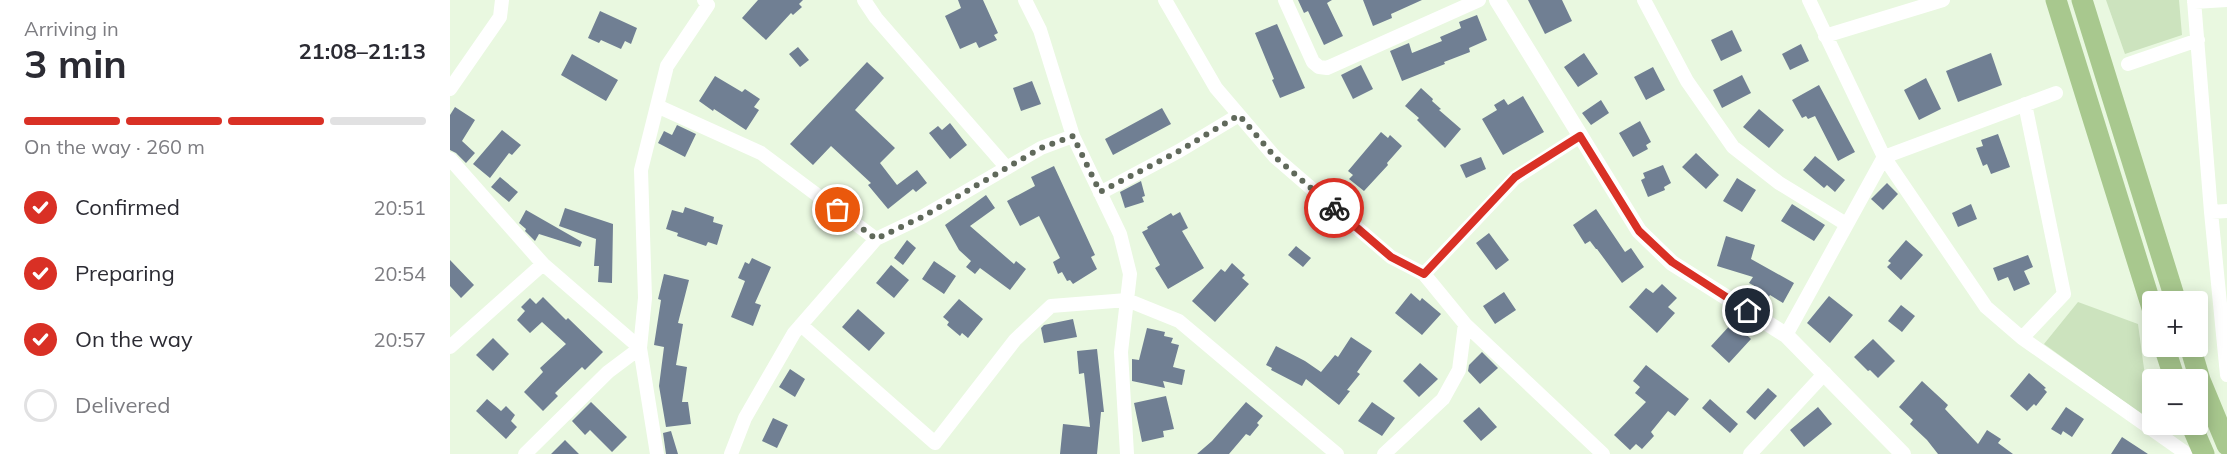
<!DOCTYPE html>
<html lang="en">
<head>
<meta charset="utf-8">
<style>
  :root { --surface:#fff; --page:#f2f2f3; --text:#2b2b33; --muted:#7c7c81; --line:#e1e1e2; --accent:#d93025 }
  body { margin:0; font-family:Mulish,sans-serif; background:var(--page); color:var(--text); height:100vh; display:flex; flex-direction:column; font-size:22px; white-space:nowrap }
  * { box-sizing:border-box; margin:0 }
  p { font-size:20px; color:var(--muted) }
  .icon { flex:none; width:33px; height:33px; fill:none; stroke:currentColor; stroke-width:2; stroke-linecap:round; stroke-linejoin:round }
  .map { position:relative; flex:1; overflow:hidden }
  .drawer { display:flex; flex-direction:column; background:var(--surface); width:450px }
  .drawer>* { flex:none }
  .fabs { position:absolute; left:1692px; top:291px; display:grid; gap:12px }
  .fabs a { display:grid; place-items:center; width:66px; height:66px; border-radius:6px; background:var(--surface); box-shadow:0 3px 15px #0003; font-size:30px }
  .pin { position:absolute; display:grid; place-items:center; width:51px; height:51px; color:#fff; margin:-26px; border:3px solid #fff; border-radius:50%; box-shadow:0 2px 6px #0007 }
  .courier { position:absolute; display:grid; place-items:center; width:60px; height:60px; margin:-30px; border:4px solid #d93025; border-radius:50%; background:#fff; color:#222; box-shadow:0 2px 8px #0007 }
  .head em { font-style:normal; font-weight:700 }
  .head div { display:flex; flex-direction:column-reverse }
  .head { display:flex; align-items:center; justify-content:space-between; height:102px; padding:0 24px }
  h1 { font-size:39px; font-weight:700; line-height:45px }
  .bar { display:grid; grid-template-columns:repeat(4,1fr); gap:9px 6px; align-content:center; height:72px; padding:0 24px }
  .bar i { height:8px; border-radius:4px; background:var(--line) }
  .bar .active { background:var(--accent) }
  .bar p { grid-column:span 4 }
  ol { padding:0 24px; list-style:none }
  li { display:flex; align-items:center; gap:18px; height:66px }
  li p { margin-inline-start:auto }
  li .icon { padding:6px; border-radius:50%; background:var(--accent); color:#fff; stroke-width:4 }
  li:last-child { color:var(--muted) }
  li i { width:33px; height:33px; border:3px solid var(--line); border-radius:50% }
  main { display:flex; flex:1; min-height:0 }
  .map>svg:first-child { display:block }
  .green { fill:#cce3be }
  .building { fill:#707f93 }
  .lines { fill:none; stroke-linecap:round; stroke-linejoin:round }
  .minor { stroke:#fff; stroke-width:14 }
  .tertiary { stroke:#fff; stroke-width:16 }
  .primary { stroke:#a8c88e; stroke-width:21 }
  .done { stroke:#60695b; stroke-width:6; stroke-dasharray:0 10.8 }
  .route { stroke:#d93025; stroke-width:8 }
</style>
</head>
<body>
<main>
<section class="drawer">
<div class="head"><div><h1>3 min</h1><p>Arriving in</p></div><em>21:08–21:13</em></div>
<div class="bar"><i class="active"></i><i class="active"></i><i class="active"></i><i></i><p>On the way · 260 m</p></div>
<ol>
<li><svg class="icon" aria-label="check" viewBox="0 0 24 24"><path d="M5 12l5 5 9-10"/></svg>Confirmed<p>20:51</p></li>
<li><svg class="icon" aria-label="check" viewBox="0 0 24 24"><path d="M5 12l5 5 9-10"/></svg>Preparing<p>20:54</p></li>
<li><svg class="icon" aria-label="check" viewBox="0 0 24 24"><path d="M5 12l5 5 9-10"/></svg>On the way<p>20:57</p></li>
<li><i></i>Delivered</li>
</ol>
</section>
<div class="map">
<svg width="1777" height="454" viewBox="0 0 1777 454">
  <rect width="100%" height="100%" fill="#e9f8e0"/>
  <path class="green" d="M1656 0H1729L1732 35 1675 54Z
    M1628 302 1688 324 1701 421 1594 344Z"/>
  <path class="building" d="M308 0H353L349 4 352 7 343 15 341 13 316 40 292 18Z
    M508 0H533L548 33 544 35 547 40 529 48 526 42 510 49 495 16 511 8Z
    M848 0H882L877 3 893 36 874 45 858 11 854 13Z
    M913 0H972L941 14 942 18 923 26Z
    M1078 0H1112L1122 21 1095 34Z
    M150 11 187 28 181 44 175 41 171 49 151 40 149 43 138 38Z
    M1027 15 1037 40 1019 48 1020 52 994 62 995 64 952 81 940 51 959 43 962 53 992 41 990 37 1011 28 1009 22Z
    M827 24 855 88 830 98 822 80 824 79 805 33Z
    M1282 30 1292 51 1271 61 1261 40Z
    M1351 44 1359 61 1340 70 1332 54Z
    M348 47 359 60 350 67 339 54Z
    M1134 53 1148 74 1128 87 1114 67Z
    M1541 53 1552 85 1508 102 1496 71Z
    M122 54 168 80 156 101 111 75Z
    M417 62 434 78 405 110 445 148 430 163 447 185 467 170 477 183 466 192 463 189 438 209 418 185 421 183 381 146 363 165 340 144Z
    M911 65 923 89 903 99 891 75Z
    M1203 67 1215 90 1196 100 1184 77Z
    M1292 75 1301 93 1272 108 1263 90Z
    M265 76 292 92 295 89 310 99 304 107 309 110 296 130 264 109 263 111 249 101Z
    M1476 78 1491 109 1469 120 1454 90Z
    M582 81 591 104 571 111 563 88Z
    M1369 85 1405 152 1388 161 1365 116 1358 119 1356 116 1352 118 1342 100Z
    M971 88 983 99 982 101 991 109 989 110 1011 129 995 148 967 120 969 118 955 106Z
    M1073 96 1094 132 1053 155 1032 119 1047 110 1044 105 1054 99 1058 105Z
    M1151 100 1159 113 1141 125 1132 113Z
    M5 107 25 120 12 141 25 153 16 163 6 153 0 150V115Z
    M712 108 721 124 663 155 655 139Z
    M1309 109 1334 130 1319 148 1293 127Z
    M1190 121 1201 142 1196 145 1198 149 1183 157 1169 133Z
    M500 123 517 145 500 159 479 133 488 126 492 130Z
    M227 125 246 134 235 157 208 143 214 131 222 135Z
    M52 130 71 145 62 155 59 153 40 178 23 164Z
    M931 132 938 138 940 135 952 146 937 163 938 165 914 191 899 179 903 175 898 171Z
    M1548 134 1560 167 1541 174 1537 164 1533 166 1526 148 1533 146 1531 140Z
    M1246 153 1269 175 1256 189 1232 167Z
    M1365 156 1395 180 1385 192 1377 185 1374 188 1353 170Z
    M1031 157 1036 169 1016 178 1010 165Z
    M1213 165 1221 183 1214 187 1215 190 1198 197 1191 180 1195 178 1193 173Z
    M604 166 645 255 641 257 647 269 623 284 620 280 617 281 612 272 608 274 603 262 610 258 589 216 570 226 557 201 585 186 581 177Z
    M50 177 68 192 59 202 41 187Z
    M1287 178 1306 190 1292 212 1273 201Z
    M691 181 695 196 692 197 694 202 675 208 670 192Z
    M1437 183 1448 194 1433 210 1421 199Z
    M536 195 545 208 520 226 564 264 566 261 576 269 560 290 530 268 525 274 516 267 521 261 509 250 495 225Z
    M1342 204 1375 225 1364 241 1331 221Z
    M1521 204 1527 219 1508 227 1502 213Z
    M235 207 264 217 263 222 273 225 267 245 258 242 256 246 227 236 228 233 216 229 222 210 233 213Z
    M115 208 163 224 162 283 148 282 149 266H144L146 239 109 226Z
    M1146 209 1175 252 1181 248 1194 267 1172 283 1147 249H1146L1140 241 1135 244 1123 225Z
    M76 210 132 242 130 247 89 234 85 241 75 231 76 229 69 223Z
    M730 212 738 228 732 231 754 268 718 289 705 268 710 265 692 232 698 229 697 227 721 213 723 216Z
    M1039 233 1059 260 1046 270 1026 243Z
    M1276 236 1305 245 1301 259 1344 283 1333 303 1320 295 1318 298 1306 292 1308 288 1299 283 1303 277 1267 266Z
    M457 240 466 248 453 265 444 258Z
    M1456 240 1473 255 1451 280 1437 267 1441 263 1438 261Z
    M846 246 861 258 853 267 838 255Z
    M1578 255 1583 267 1574 271 1580 284 1564 291 1558 277 1548 281 1543 268Z
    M302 258 321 267 305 303 311 305 303 326 281 317 295 281 288 278 295 262 299 264Z
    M0 260 24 285 11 298 0 286Z
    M484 261 506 276 494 294 472 279Z
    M782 263 795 275 792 278 799 284 765 322 742 301 771 269 775 272Z
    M441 265 459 280 444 298 426 283Z
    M214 274 239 280 228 323 233 324 226 365 237 367 232 402H238L241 424 216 427 209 386 214 347 204 345 211 300 208 299Z
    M1212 284 1227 298 1218 307 1225 313 1207 333 1179 307 1196 288 1203 293Z
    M1054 292 1066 310 1045 324 1033 306Z
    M961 293 970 301 972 298 991 314 972 335 945 313Z
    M1379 296 1403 315 1380 343 1357 323Z
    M93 297 116 320 118 318 153 352 135 370 132 367 105 393 108 396 93 411 74 392 93 372 90 368 116 344 92 322 80 333 67 320 75 311 71 307 80 298 86 304Z
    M509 299 533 319 518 338 512 333 510 336 497 325 499 322 493 317Z
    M1451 305 1465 316 1452 332 1438 321Z
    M408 309 435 333 419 351 392 327Z
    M623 319 627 337 594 343 591 328 594 325Z
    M1283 322 1301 339 1279 363 1261 346Z
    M697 328 715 332 714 336 723 338 721 343 729 345 723 367 735 370 732 385 713 381 715 388 682 381V359L689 360Z
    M901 337 922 351 907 372 910 374 897 390 900 391 889 405 856 379 852 386 821 370 822 368 816 365 826 346 855 361 871 372 885 355 888 357Z
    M43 338 59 354 43 371 26 355Z
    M1423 339 1445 361 1428 378 1420 370 1418 371 1404 357Z
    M647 349 654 412H651L647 454H610L613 424 640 427 634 373 629 374 627 351Z
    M1032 352 1048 368 1030 384 1018 371 1019 365Z
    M970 363 988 379 969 397 953 381Z
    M1196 365 1239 399 1225 416 1218 411 1201 432 1204 436 1192 449 1186 444 1180 450 1164 435 1196 402 1185 393 1190 387 1183 381Z
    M340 369 355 379 345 397 329 387Z
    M1579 373 1596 388 1594 389 1597 392 1586 406 1584 404 1577 411 1560 396Z
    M1472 381 1498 405 1495 409 1528 444 1537 430 1551 439 1548 443 1563 454H1488L1477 440 1460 424 1463 420 1449 407Z
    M1318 388 1327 396 1305 420 1296 412Z
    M716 396 724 429 713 431 714 437 692 442 684 403Z
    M37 399 51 411 56 406 65 415 61 421 67 427 56 439 26 411Z
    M1260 399 1288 424 1280 433 1252 408Z
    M141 402 177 437 162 452 140 430 135 435 122 421Z
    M796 402 813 416 807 423 809 425 800 436 796 434 779 454H747L762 441Z
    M922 402 945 418 932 436 908 421Z
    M1029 407 1047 427 1031 441 1013 421Z
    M1368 407 1382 424 1354 447 1340 430Z
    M1616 407 1634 419 1622 437 1613 431 1611 435 1601 429Z
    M323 418 338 425 327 448 312 441Z
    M221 431 228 454H216L213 433Z
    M1672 437 1698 454H1661Z
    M115 440 129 454H101Z"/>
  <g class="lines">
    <path class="minor" d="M414 0 426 18 557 168
      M575 0 590 30 623 136 670 234 680 274 671 352 677 454
      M715 0 766 88 825 157 941 257 974 274 1015 324 1009 370 993 399 934 454
      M835 0 863 62 869 67 877 68 1029 0
      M1194 0 1237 81 1283 147 1329 183 1396 224
      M1359 0 1434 157 1536 307 1572 338 1737 454
      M1744 0 1761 212 1777 375
      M1744 2 1777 0
      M1375 36 1493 0
      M1678 64 1748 40
      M0 89 50 17 52 0
      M207 106 311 153 426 239 344 333 295 418 281 454
      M0 159 93 264 190 348 207 454
      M650 193 729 151 789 115
      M1761 212 1777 211
      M426 239 472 217 591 148 623 136
      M974 274 1065 178 1130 136
      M1015 324 1153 454
      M351 325 485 443 565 340 601 306 677 300 729 321 887 454
      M1336 335 1434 157 1606 93
      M1572 338 1614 294 1575 104
      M0 347 93 264
      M75 454 158 372 190 348 195 298 191 170 217 66 258 5 254 0
      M1300 454 1375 373"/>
    <path class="tertiary" d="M1047 0 1189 231 1222 263 1336 335 1453 454"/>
    <path class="primary" d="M1606 0 1702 308
      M1632 0 1726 302
      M1714 346 1725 380
      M1740 346 1750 380 1777 445
      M1741 424 1754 454"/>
  </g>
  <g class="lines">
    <path class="done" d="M388 210 426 239 472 217 591 148 623 136 650 192 729 151 789 115 825 157 884 208"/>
    <path class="route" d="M884 208 941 257 974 274 1065 177 1130 136 1189 231 1222 262 1298 311"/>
  </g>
</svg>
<div class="fabs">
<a>+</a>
<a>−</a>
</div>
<div class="pin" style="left:388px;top:210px;background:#ea580c"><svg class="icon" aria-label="bag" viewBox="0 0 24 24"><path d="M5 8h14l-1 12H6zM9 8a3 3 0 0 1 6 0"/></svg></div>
<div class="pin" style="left:1298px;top:311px;background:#1f2937"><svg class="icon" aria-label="home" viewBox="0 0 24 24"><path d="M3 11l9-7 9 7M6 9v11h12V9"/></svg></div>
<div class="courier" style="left:884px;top:208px"><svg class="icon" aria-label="bike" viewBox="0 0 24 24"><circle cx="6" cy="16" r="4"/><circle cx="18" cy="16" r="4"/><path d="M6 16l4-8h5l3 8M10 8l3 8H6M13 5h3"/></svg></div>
</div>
</main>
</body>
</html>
